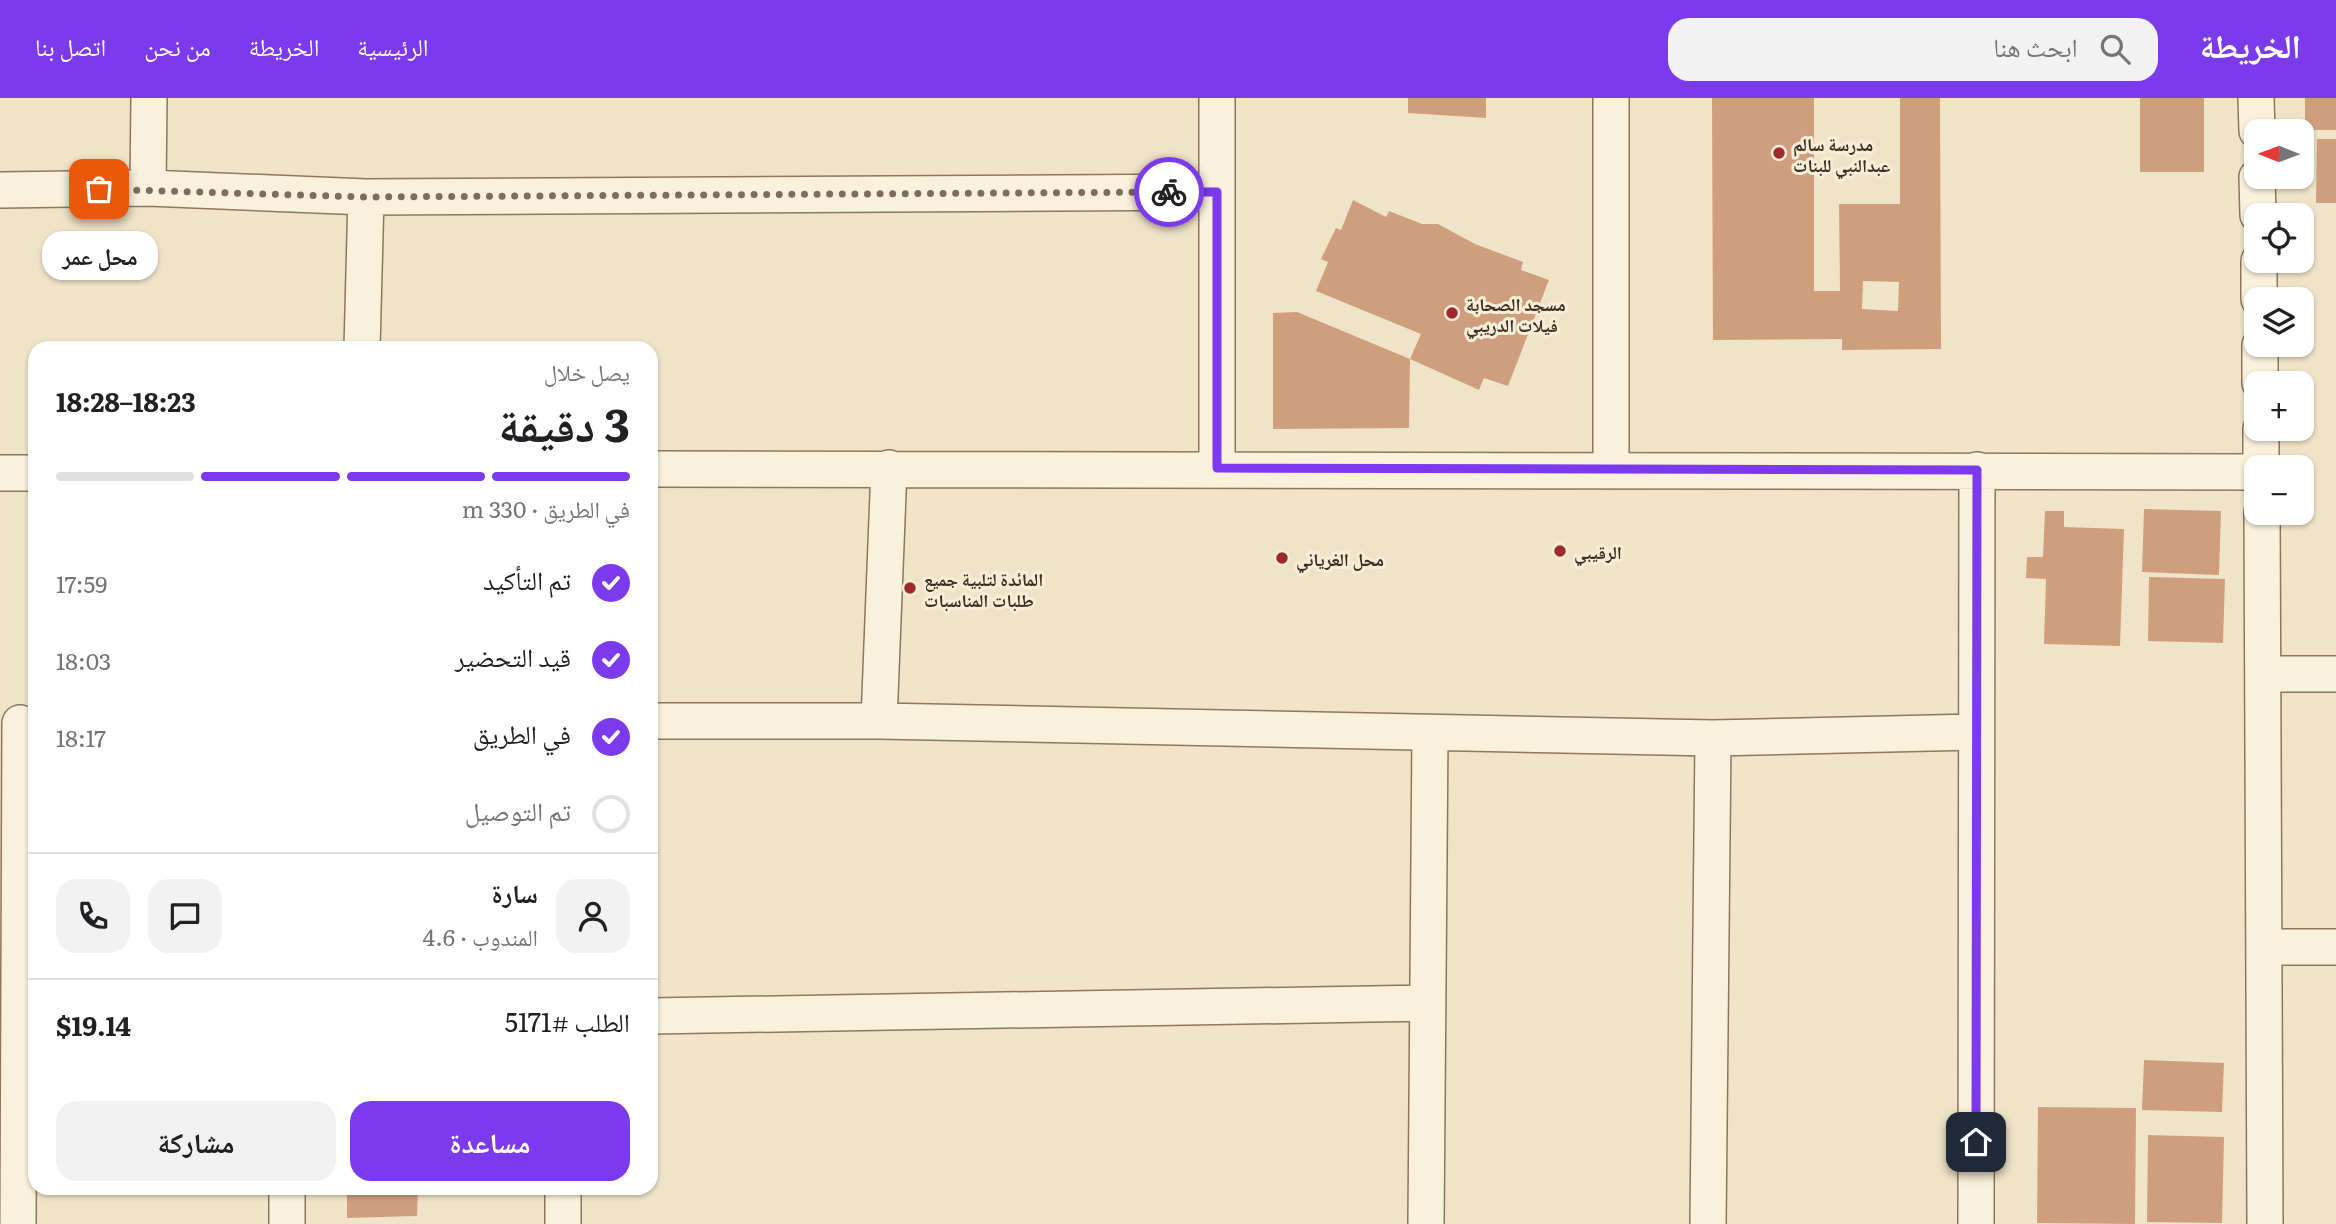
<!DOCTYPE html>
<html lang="ar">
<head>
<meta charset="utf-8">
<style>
  :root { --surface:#fff; --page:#f2f2f2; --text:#202124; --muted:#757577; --line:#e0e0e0; --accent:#7c3aed }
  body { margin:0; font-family:Literata,"Noto Naskh Arabic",serif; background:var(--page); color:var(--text); direction:rtl; height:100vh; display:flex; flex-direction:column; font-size:26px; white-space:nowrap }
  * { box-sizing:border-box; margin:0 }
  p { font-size:23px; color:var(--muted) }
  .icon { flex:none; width:38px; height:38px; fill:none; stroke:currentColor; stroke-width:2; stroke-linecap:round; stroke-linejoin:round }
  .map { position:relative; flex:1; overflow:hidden; direction:ltr }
  .drawer { position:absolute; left:28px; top:243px; width:630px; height:854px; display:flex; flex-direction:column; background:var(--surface); border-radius:21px; box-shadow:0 2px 5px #0004; direction:rtl }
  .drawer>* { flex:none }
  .needle { width:46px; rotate:271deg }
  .tools { position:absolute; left:2244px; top:21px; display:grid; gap:14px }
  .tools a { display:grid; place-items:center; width:70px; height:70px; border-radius:14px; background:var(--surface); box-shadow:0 2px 5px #0004; font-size:35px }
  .pin { position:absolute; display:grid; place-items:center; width:60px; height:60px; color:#fff; margin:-30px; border-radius:14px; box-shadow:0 4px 10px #0006 }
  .courier { position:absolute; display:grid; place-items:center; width:70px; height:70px; margin:-35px; border:5px solid #7c3aed; border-radius:50%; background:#fff; color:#222; box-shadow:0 2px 9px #0007 }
  .bubble { position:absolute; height:49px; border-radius:21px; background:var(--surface); box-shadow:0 2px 5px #0004; font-size:23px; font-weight:700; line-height:49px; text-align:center; direction:rtl }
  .headline em { font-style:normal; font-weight:700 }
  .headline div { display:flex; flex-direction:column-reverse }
  .headline { display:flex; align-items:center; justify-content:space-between; height:119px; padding:0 28px }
  h1 { font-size:46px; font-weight:700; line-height:52px }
  .bar { display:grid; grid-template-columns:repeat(4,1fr); gap:10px 7px; align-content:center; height:84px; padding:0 28px }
  .bar i { height:9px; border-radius:5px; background:var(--line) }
  .bar .active { background:var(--accent) }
  .bar p { grid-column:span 4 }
  .line { display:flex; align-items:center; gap:18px; padding:0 28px; border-top:2px solid var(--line) }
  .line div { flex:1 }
  .round { display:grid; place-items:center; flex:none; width:74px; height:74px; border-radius:21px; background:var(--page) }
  ol { padding:0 28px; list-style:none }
  li { display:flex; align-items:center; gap:21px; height:77px }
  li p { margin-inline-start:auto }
  li .icon { padding:7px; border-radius:50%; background:var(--accent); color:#fff; stroke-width:4 }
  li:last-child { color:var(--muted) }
  li i { width:38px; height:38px; border:4px solid var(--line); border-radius:50% }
  .primary-button { display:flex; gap:14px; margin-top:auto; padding:14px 28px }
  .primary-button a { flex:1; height:80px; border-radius:21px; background:var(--accent); color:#fff; font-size:28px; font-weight:700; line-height:80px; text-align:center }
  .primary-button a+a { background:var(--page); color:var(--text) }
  header { display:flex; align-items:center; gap:42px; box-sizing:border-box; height:98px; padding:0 35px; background:var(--accent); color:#fff }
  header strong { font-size:33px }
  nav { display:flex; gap:38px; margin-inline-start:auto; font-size:24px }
  .search { width:490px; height:63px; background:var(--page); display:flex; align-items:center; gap:18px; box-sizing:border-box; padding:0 24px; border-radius:21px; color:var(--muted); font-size:26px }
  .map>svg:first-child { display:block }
  .building { fill:#cf9f7d; fill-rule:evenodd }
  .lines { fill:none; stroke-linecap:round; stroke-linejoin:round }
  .minor-casing { stroke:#8d765c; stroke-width:38 }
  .minor { stroke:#faf1dc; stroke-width:35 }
  .done { stroke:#7c6e5b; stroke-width:7; stroke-dasharray:0 12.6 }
  .route { stroke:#7c3aed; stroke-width:9 }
  .poi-dot { fill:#9e2a2b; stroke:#f7eed8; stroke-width:2.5 }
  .labels { text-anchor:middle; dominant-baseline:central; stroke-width:6; stroke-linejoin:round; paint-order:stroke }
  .poi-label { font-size:18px; font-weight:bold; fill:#3d2e20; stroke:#f7eed8; text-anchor:start }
</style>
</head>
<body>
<header>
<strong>الخريطة</strong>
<div class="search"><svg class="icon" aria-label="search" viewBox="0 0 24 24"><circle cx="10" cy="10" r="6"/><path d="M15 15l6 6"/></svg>ابحث هنا</div>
<nav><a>الرئيسية</a><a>الخريطة</a><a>من نحن</a><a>اتصل بنا</a></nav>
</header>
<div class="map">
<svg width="2336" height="1126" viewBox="0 0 2336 1126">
  <rect width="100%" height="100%" fill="#f0e4c8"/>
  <path class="building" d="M1408 0H1486V20L1408 15Z
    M1712 0H1814V193H1840L1839 106H1900V0H1940L1941 251 1842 252V241L1713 242ZM1863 183 1899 184 1898 213 1862 211Z
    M2140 0H2204V74H2140Z
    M2305 0H2336V32H2305Z
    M2317 41H2336V105H2316Z
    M1353 102 1386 119 1389 113 1422 126H1438L1475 146 1523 164 1521 172 1549 182 1508 288 1484 280 1479 292 1410 261 1421 236 1316 193 1328 164 1321 161 1336 130 1341 132Z
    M1297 214 1410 261 1409 330 1273 331V215Z
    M2144 411 2221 413 2219 477 2142 474Z
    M2045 413H2064V429L2124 431 2120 548 2044 546 2046 481 2026 480 2027 459H2043Z
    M2149 479 2225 481 2223 545 2148 543Z
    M2144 962 2224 965 2222 1014 2142 1012Z
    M2038 1009 2136 1010 2135 1126 2037 1125Z
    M2148 1037 2224 1039 2222 1125 2147 1124Z
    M347 1090H418L417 1118 347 1120Z"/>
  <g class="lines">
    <defs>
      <path id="minor" d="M2256 0 2257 33
        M2257 79 2258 117
        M148 90 149 0
        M0 92 148 90 366 99 1217 94
        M2259 163V201
        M2260 247V285
        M362 250 366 99
        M2261 331V369
        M1217 370V0
        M651 371 2256 374
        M1611 372V0
        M0 375H35
        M2262 415 2265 1126
        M2265 576H2336
        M651 623H879L1713 640 1976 634
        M879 623 889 370
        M2265 849H2336
        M651 918 1428 905
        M18 1126 20 625
        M287 1126V1090
        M563 1126V1090
        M1426 1126 1430 636
        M1708 1126 1713 640
        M1976 1126 1977 372"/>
    </defs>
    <use href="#minor" class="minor-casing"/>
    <use href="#minor" class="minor"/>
  </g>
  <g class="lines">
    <path class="done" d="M99 91 366 99 1169 94"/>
    <path class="route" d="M1169 94H1217V370L1977 372 1976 1044"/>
  </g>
  <g class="poi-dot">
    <circle cx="1779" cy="55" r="7"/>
    <circle cx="1452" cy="215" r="7"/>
    <circle cx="1560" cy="453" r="7"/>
    <circle cx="1282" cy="460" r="7"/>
    <circle cx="910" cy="490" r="7"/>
  </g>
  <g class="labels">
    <g class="poi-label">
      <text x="1793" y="45">مدرسة سالم<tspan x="1793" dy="21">عبدالنبي للبنات</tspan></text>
      <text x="1466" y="205">مسجد الصحابة<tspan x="1466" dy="21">فيلات الدريبي</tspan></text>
      <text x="1574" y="453">الرقيبي</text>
      <text x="1296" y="460">محل الغرياني</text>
      <text x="924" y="480">المائدة لتلبية جميع<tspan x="924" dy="21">طلبات المناسبات</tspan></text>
    </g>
  </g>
</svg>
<div class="tools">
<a><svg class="needle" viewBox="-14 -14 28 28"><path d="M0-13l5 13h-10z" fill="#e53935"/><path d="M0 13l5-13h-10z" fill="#757577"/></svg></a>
<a><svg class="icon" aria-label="locate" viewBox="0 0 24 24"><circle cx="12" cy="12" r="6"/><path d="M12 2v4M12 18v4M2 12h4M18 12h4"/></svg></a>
<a><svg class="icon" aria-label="layers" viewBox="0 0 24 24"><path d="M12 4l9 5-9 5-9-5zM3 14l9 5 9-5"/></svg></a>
<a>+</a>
<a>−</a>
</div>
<div class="pin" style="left:99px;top:91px;background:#ea580c"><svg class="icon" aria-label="bag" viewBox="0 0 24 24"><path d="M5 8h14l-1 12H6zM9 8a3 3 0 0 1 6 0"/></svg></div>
<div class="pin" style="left:1976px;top:1044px;background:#1f2937"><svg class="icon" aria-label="home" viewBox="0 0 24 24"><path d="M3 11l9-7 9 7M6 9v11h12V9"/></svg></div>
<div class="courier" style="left:1169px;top:94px"><svg class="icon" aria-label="bike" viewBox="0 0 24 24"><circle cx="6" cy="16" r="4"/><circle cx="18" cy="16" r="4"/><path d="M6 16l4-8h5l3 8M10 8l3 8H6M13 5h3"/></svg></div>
<div class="bubble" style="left:42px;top:133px;width:116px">محل عمر</div>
<section class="drawer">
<div class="headline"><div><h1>3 دقيقة</h1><p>يصل خلال</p></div><em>18:23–18:28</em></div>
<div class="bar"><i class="active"></i><i class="active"></i><i class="active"></i><i></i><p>في الطريق · 330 m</p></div>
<ol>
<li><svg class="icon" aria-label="check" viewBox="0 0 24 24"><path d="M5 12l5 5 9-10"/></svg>تم التأكيد<p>17:59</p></li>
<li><svg class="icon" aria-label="check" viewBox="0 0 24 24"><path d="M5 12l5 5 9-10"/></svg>قيد التحضير<p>18:03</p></li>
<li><svg class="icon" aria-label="check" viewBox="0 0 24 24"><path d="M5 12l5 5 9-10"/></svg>في الطريق<p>18:17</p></li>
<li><i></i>تم التوصيل</li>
</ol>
<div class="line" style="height:126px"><a class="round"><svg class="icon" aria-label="person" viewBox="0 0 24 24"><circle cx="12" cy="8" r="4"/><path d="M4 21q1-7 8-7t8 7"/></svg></a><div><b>سارة</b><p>المندوب · 4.6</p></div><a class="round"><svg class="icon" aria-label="chat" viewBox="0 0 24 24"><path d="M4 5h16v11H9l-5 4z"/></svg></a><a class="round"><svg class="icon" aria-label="phone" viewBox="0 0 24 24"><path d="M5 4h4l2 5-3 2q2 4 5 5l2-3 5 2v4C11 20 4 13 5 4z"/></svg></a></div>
<div class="line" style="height:91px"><div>الطلب #5171</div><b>$19.14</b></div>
<div class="primary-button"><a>مساعدة</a><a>مشاركة</a></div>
</section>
</div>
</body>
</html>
